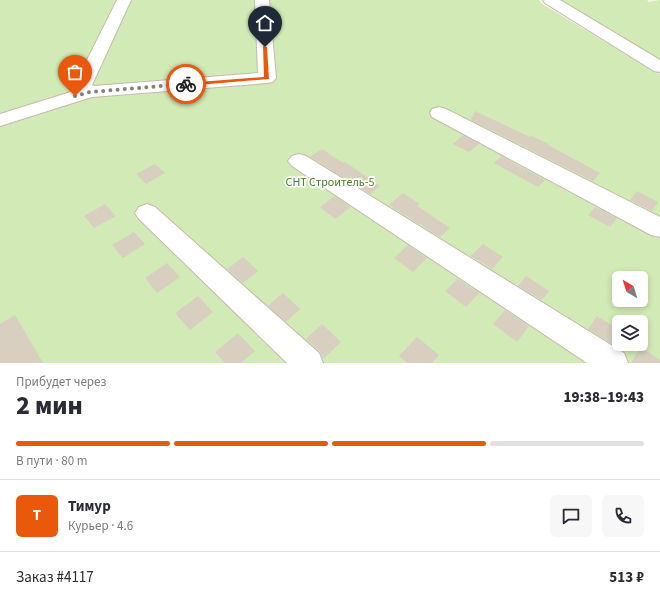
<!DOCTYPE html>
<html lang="ru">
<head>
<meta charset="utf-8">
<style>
  :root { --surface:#fff; --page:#f7f7f7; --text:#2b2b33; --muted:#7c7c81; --line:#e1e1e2; --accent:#ea580c }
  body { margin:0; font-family:"Source Sans 3",sans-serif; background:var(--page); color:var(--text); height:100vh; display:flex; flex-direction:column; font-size:15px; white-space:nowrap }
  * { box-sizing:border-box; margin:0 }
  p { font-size:13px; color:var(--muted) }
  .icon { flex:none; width:22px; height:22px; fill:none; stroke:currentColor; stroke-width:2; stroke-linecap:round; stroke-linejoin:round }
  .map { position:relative; height:363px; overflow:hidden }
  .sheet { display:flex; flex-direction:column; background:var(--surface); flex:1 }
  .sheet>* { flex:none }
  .needle { width:26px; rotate:322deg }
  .fabs { position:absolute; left:612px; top:271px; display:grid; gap:8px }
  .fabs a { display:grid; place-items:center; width:36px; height:36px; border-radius:6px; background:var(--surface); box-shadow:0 2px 6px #0003; font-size:20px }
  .pin { position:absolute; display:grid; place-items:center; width:34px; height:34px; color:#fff; margin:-41px -17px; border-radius:50% 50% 50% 0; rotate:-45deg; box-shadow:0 0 4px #0007 }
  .pin .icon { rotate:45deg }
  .courier { position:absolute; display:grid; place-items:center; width:40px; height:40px; margin:-20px; border:3px solid #ea580c; border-radius:50%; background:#fff; color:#222; box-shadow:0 1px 5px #0007 }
  .head em { font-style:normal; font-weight:800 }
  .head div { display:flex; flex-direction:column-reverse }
  .head { display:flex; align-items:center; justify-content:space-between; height:68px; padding:0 16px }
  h1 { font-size:26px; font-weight:800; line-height:30px }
  .bar { display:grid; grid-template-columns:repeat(4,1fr); gap:6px 4px; align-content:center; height:48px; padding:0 16px }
  .bar i { height:5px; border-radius:3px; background:var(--line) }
  .bar .active { background:var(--accent) }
  .bar p { grid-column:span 4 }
  .line { display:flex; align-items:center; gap:10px; padding:0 16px; border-top:1px solid var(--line) }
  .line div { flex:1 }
  .round { display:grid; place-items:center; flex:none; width:42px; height:42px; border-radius:6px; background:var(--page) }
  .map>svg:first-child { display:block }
  .green { fill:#d2eab5; fill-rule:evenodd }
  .building { fill:#d8cfc1 }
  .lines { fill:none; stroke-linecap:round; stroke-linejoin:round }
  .minor-casing { stroke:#c2bbae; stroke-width:2 }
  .minor { fill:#fff; fill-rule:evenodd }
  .route { fill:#ea580c }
  .done { stroke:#878178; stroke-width:4; stroke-dasharray:0 7.2 }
  .labels { text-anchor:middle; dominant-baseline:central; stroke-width:3.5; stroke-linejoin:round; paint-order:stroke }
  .park-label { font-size:12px; fill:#4a7f2a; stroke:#fff }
</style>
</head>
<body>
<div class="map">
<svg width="660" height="363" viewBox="0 0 660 363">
  <rect width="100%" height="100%" fill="#f6f3ec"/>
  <path class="green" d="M0 0H539L542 4 660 74V363H0ZM619 278H641V300H619ZM619 322H641V344H619Z
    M557 0H647L649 2 660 0V61Z"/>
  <path class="building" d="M475 111 530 137 532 136 549 144 548 145 600 173 593 181 471 120Z
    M463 135 479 144 469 152 453 144Z
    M322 149 343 163 345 162 380 186 370 194 310 157Z
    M501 156 545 180 538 187 494 163Z
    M155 164 165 173 146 184 136 174Z
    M637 191 658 202 652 211 630 200Z
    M403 193 420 204 417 206 450 228 440 237 389 205Z
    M335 196 351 207 335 219 320 207Z
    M105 204 116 216 94 228 84 216Z
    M595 207 617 218 610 227 588 215Z
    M134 232 145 244 123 258 112 245Z
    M483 244 503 257 492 269 471 256Z
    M408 245 427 258 413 272 394 258Z
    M243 257 258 271 243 283 227 269Z
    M167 263 180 277 157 293 145 278Z
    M526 276 549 291 542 300 518 286Z
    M458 279 479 293 466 307 445 291Z
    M283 293 300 309 286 322 268 306Z
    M198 296 213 312 190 330 175 313Z
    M505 310 529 326 517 342 493 324Z
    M15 315 25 332 43 363H0V324Z
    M597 316 619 330V339L615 346 588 329Z
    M322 324 341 342 323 359 320 352 306 339Z
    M238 333 255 351 241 363H225L215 352Z
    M417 337 439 355 432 363H407L399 356Z
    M641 347 660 360V363H631Z"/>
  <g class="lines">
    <defs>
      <path id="minor" d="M117 0H131L92 85 94 86 258 73 255 0H269L276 78 273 82 267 83 92 97 0 126V114L77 90 74 86Z
        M543 0H560L660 60V72L654 71 545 3Z
        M439 107 446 109 660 217V237L651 235 432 117 430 113 432 109Z
        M299 154 306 156 624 353 628 363H587L292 166 288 161 292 156Z
        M147 204 155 207 319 353 323 363H287L139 219 135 213 139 207Z"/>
    </defs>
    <use href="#minor" class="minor-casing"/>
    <use href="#minor" class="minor"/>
  </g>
  <path class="route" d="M263 46 267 47 269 79 186 86 183 84 186 83 264 77Z"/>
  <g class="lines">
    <path class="done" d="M75 96 90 92 186 84"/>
  </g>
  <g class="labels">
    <g class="park-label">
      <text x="330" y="182">СНТ Строитель-5</text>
    </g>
  </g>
</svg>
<div class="fabs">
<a><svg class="needle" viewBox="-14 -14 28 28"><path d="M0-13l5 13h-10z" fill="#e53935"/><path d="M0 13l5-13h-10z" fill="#7c7c81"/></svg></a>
<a><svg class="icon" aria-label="layers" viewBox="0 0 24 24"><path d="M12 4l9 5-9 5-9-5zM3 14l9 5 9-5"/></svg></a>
</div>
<div class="pin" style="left:75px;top:96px;background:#ea580c"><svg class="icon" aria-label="bag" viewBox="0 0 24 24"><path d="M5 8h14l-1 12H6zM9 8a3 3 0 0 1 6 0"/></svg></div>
<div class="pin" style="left:265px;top:47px;background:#1f2937"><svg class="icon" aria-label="home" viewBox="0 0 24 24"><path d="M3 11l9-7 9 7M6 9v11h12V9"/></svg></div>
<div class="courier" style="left:186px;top:84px"><svg class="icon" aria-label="bike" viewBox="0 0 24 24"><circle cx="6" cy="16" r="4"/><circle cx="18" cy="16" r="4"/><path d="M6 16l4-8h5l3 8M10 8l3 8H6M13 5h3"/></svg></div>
</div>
<section class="sheet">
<div class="head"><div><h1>2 мин</h1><p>Прибудет через</p></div><em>19:38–19:43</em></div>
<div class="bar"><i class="active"></i><i class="active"></i><i class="active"></i><i></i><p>В пути · 80 m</p></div>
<div class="line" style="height:72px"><b class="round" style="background:var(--accent);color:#fff">Т</b><div><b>Тимур</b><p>Курьер · 4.6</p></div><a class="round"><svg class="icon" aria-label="chat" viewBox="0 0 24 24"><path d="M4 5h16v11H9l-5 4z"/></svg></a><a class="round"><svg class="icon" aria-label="phone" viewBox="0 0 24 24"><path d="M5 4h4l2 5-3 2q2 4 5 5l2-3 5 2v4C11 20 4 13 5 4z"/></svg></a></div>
<div class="line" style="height:52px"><div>Заказ #4117</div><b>513 ₽</b></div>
</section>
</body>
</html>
